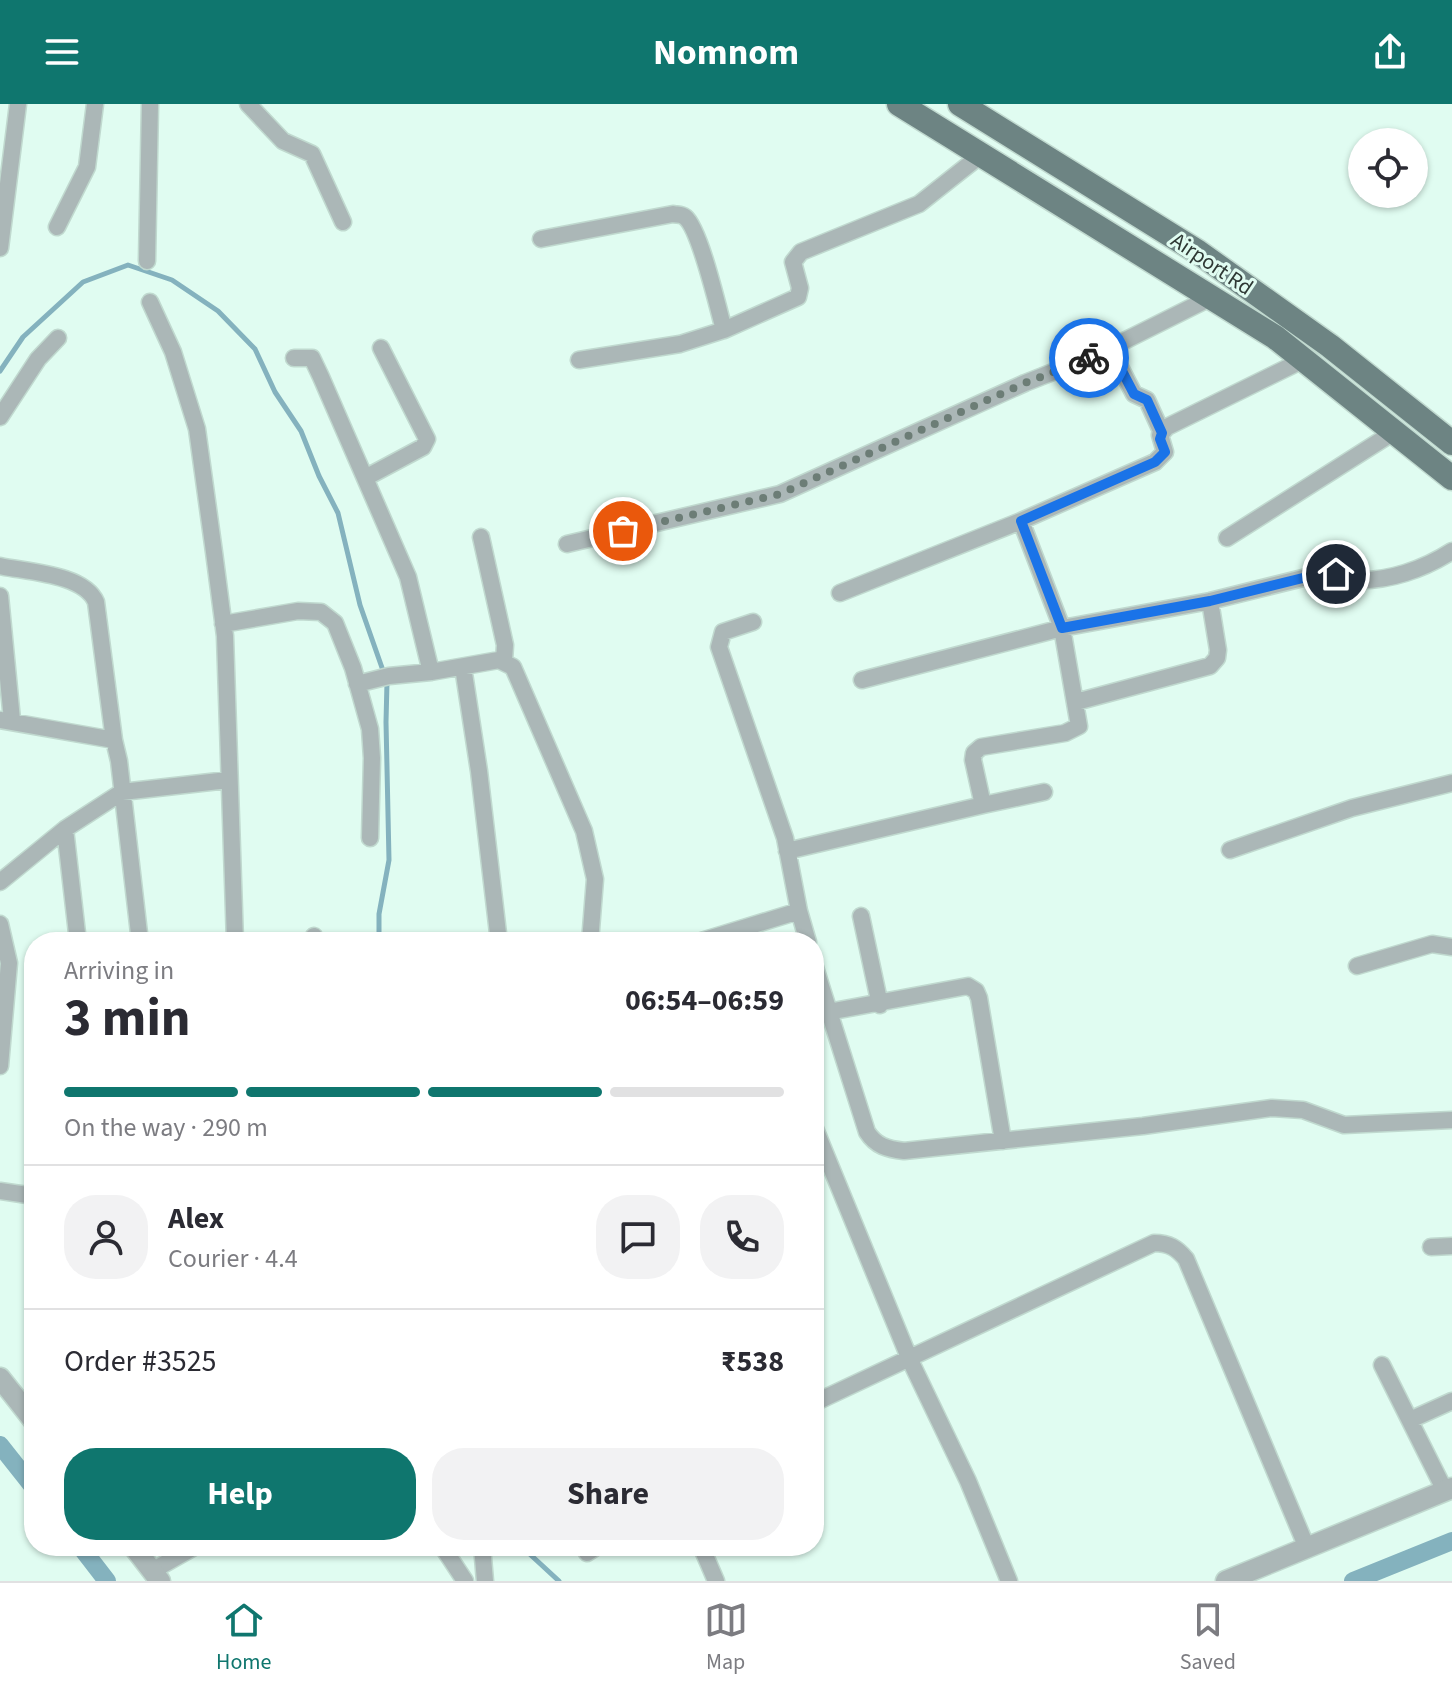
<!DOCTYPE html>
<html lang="en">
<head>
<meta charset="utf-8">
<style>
  :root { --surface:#fff; --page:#f2f2f3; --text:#2b2b33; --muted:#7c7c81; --line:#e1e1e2; --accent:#0f766e }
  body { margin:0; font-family:"Source Sans 3",sans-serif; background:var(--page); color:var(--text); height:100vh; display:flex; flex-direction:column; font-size:30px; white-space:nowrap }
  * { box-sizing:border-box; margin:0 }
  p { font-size:26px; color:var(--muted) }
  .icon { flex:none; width:44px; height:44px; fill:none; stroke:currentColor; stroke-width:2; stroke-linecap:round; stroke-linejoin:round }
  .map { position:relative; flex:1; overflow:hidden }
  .drawer { position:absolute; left:24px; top:828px; width:800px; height:624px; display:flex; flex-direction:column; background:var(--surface); border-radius:32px; box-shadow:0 2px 6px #0004 }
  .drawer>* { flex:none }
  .buttons { position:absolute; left:1348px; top:24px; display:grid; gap:16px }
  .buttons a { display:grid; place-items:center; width:80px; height:80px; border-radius:50%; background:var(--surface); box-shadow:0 2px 6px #0004; font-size:40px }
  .pin { position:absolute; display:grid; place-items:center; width:68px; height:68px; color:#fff; margin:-34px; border:4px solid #fff; border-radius:50%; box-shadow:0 2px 8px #0007 }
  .courier { position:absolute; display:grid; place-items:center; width:80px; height:80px; margin:-40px; border:6px solid #1a73e8; border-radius:50%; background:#fff; color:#222; box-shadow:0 2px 10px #0007 }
  .summary em { font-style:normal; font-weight:700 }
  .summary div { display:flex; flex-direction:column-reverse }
  .summary { display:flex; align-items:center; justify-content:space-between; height:136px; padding:0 40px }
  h1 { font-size:52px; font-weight:700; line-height:60px }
  .bar { display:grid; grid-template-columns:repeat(4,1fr); gap:12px 8px; align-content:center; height:96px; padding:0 40px }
  .bar i { height:10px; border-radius:6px; background:var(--line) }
  .bar .active { background:var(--accent) }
  .bar p { grid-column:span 4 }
  .line { display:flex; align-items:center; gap:20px; padding:0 40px; border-top:2px solid var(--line) }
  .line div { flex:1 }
  .round { display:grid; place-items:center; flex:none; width:84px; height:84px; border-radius:32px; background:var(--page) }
  .cta { display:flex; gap:16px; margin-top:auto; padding:16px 40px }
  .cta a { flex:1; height:92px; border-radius:32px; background:var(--accent); color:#fff; font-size:32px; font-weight:700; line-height:92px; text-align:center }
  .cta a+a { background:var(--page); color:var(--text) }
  header { display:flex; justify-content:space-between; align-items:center; height:104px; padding:0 40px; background:var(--accent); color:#fff; font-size:36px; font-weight:700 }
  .menu { display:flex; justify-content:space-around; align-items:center; height:112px; border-top:2px solid var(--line); background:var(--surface); font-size:22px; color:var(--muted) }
  .menu a { display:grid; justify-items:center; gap:4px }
  .menu .active { color:var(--accent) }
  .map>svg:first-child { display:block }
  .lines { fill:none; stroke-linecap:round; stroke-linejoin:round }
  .stream { stroke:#84b2be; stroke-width:5 }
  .canal { stroke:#84b2be; stroke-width:18 }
  .minor-casing { stroke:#c0d9cf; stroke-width:19 }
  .tertiary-casing { stroke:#c0d9cf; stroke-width:23 }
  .primary-casing { stroke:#c0d9cf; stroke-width:27 }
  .minor { stroke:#abb7b7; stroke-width:16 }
  .tertiary { stroke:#abb7b7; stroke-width:20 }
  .primary { stroke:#6d8483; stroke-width:24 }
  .done { stroke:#6c7d76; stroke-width:8; stroke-dasharray:0 14.4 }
  .route { stroke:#1a73e8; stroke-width:10 }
  .labels { text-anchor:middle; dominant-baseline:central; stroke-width:6; stroke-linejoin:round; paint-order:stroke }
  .street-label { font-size:22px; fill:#2e3834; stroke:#e0fcf1 }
</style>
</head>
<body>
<header><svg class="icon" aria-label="menu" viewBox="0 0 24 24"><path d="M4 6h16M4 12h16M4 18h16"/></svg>Nomnom<svg class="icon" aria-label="share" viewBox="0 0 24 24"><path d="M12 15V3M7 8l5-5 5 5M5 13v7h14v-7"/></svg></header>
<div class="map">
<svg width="1452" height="1477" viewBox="0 0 1452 1477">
  <rect width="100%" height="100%" fill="#e0fcf1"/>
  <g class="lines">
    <path class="stream" d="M0 267 23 233 83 178 128 161 172 176 218 207 255 245 275 288 301 327 319 372 338 409 360 501 387 578 386 618 389 756 379 810V838
      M521 1442 559 1477"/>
    <path class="canal" d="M0 1341 34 1384
      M80 1442 107 1477
      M1353 1477 1452 1437"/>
    <defs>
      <path id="minor" d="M248 0 283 37 312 50 343 118
        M57 123 87 63 95 0
        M541 135 673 110C677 111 681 110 685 113 700 125 718 204 724 226L680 240 579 256
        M0 144 18 0
        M147 157 150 0
        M150 198 173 248 197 325 214 448 225 532 235 838
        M724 226 798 193 800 184 793 158 801 148 919 100 981 51
        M1110 244 1134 290 1147 296 1162 329
        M294 254H312L321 273 408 473 431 568
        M0 313 38 255 58 234
        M365 374 423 343 427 335 381 244
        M1021 417 1062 524 1079 622 1065 629 981 643 974 649 973 656 983 701 1044 688
        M481 433 505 541 504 557
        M1227 434 1394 328
        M567 440 780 390 1025 279 1096 251 1212 193
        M0 462C28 468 84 470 96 498L114 636 119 657 140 838
        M840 489 1021 417 1155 358 1165 348 1160 331 1167 323 1305 255
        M0 492 12 616
        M753 518 723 528 719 543 785 734 799 807
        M223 520 298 507 321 508 335 519 353 564 370 625 372 654 370 734
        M463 563 479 667 499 838
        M862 576 1062 524 1210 497 1323 469C1335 469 1343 475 1354 476 1388 478 1424 465 1452 447
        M357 580 389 572 431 568 499 556 513 563 584 727 595 775 590 838
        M1076 598 1210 562 1217 554 1218 546 1210 497
        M0 616 114 636
        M65 725 78 838
        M1230 746 1352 704 1452 679
        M787 747 983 701
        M0 778 65 725 122 688 228 676
        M861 812 880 901
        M0 820 9 859 0 962
        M313 838 314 832
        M698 838 799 807 808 838
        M814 860 867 1028C876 1042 887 1045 904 1047L1143 1022 1272 1004 1303 1006 1344 1021 1452 1016
        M1357 862 1432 840 1452 843
        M828 908 968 882 976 887 979 894 1003 1037
        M814 1022 910 1256 968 1377 1009 1477
        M0 1087 34 1092
        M1431 1143 1452 1142
        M1382 1261 1445 1387
        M814 1299 1154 1139C1169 1139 1177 1144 1186 1155L1307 1444
        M1410 1316 1452 1297
        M442 1442 465 1477
        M482 1442 485 1477
        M701 1442 716 1477
        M587 1449 598 1442
        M152 1467 196 1442"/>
      <path id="tertiary" d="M0 1274 34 1317
        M133 1442 160 1477
        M1226 1477 1452 1384"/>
      <path id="primary" d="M899 0 1275 233 1452 374
        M960 0 1198 148 1330 242 1452 339"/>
    </defs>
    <use href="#minor" class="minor-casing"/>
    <use href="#tertiary" class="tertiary-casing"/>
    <use href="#primary" class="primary-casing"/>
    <use href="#minor" class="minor"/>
    <use href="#tertiary" class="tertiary"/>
    <use href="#primary" class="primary"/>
  </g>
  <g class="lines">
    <path class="done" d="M623 427 780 390 1025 279 1089 254"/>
    <path class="route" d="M1089 254 1110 244 1134 290 1147 296 1162 329 1160 335 1165 348 1155 358 1021 417 1062 524 1210 497 1323 469 1336 470"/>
  </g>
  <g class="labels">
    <g class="street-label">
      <text transform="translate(1212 160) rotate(34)">Airport Rd</text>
    </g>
  </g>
</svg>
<div class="buttons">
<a><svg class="icon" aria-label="locate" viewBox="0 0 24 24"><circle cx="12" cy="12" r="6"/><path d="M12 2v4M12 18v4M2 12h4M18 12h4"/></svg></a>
</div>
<div class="pin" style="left:623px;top:427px;background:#ea580c"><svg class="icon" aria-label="bag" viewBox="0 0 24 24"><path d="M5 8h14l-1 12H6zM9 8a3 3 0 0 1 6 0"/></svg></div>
<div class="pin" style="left:1336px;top:470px;background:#1f2937"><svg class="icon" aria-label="home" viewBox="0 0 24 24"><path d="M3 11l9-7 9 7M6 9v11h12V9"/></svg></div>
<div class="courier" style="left:1089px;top:254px"><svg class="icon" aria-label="bike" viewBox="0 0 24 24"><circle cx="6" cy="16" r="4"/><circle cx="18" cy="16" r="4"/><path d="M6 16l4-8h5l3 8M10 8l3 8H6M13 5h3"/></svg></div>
<section class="drawer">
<div class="summary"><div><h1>3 min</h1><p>Arriving in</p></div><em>06:54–06:59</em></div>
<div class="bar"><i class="active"></i><i class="active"></i><i class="active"></i><i></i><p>On the way · 290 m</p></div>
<div class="line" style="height:144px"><a class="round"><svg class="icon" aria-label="person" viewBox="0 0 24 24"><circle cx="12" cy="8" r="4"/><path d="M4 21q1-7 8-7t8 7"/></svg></a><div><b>Alex</b><p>Courier · 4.4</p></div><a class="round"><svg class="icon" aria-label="chat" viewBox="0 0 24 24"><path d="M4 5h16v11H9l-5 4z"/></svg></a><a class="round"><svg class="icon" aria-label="phone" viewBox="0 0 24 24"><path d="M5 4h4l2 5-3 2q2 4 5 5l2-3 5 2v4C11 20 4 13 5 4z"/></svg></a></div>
<div class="line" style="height:104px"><div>Order #3525</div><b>₹538</b></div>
<div class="cta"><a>Help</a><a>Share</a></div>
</section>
</div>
<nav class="menu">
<a class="active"><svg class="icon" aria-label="home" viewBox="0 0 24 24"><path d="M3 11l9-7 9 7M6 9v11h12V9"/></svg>Home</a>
<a><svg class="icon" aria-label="map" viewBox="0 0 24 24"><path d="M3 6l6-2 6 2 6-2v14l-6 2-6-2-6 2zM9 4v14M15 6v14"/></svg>Map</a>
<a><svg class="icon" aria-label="saved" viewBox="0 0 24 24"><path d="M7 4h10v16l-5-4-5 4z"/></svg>Saved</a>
</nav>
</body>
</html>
